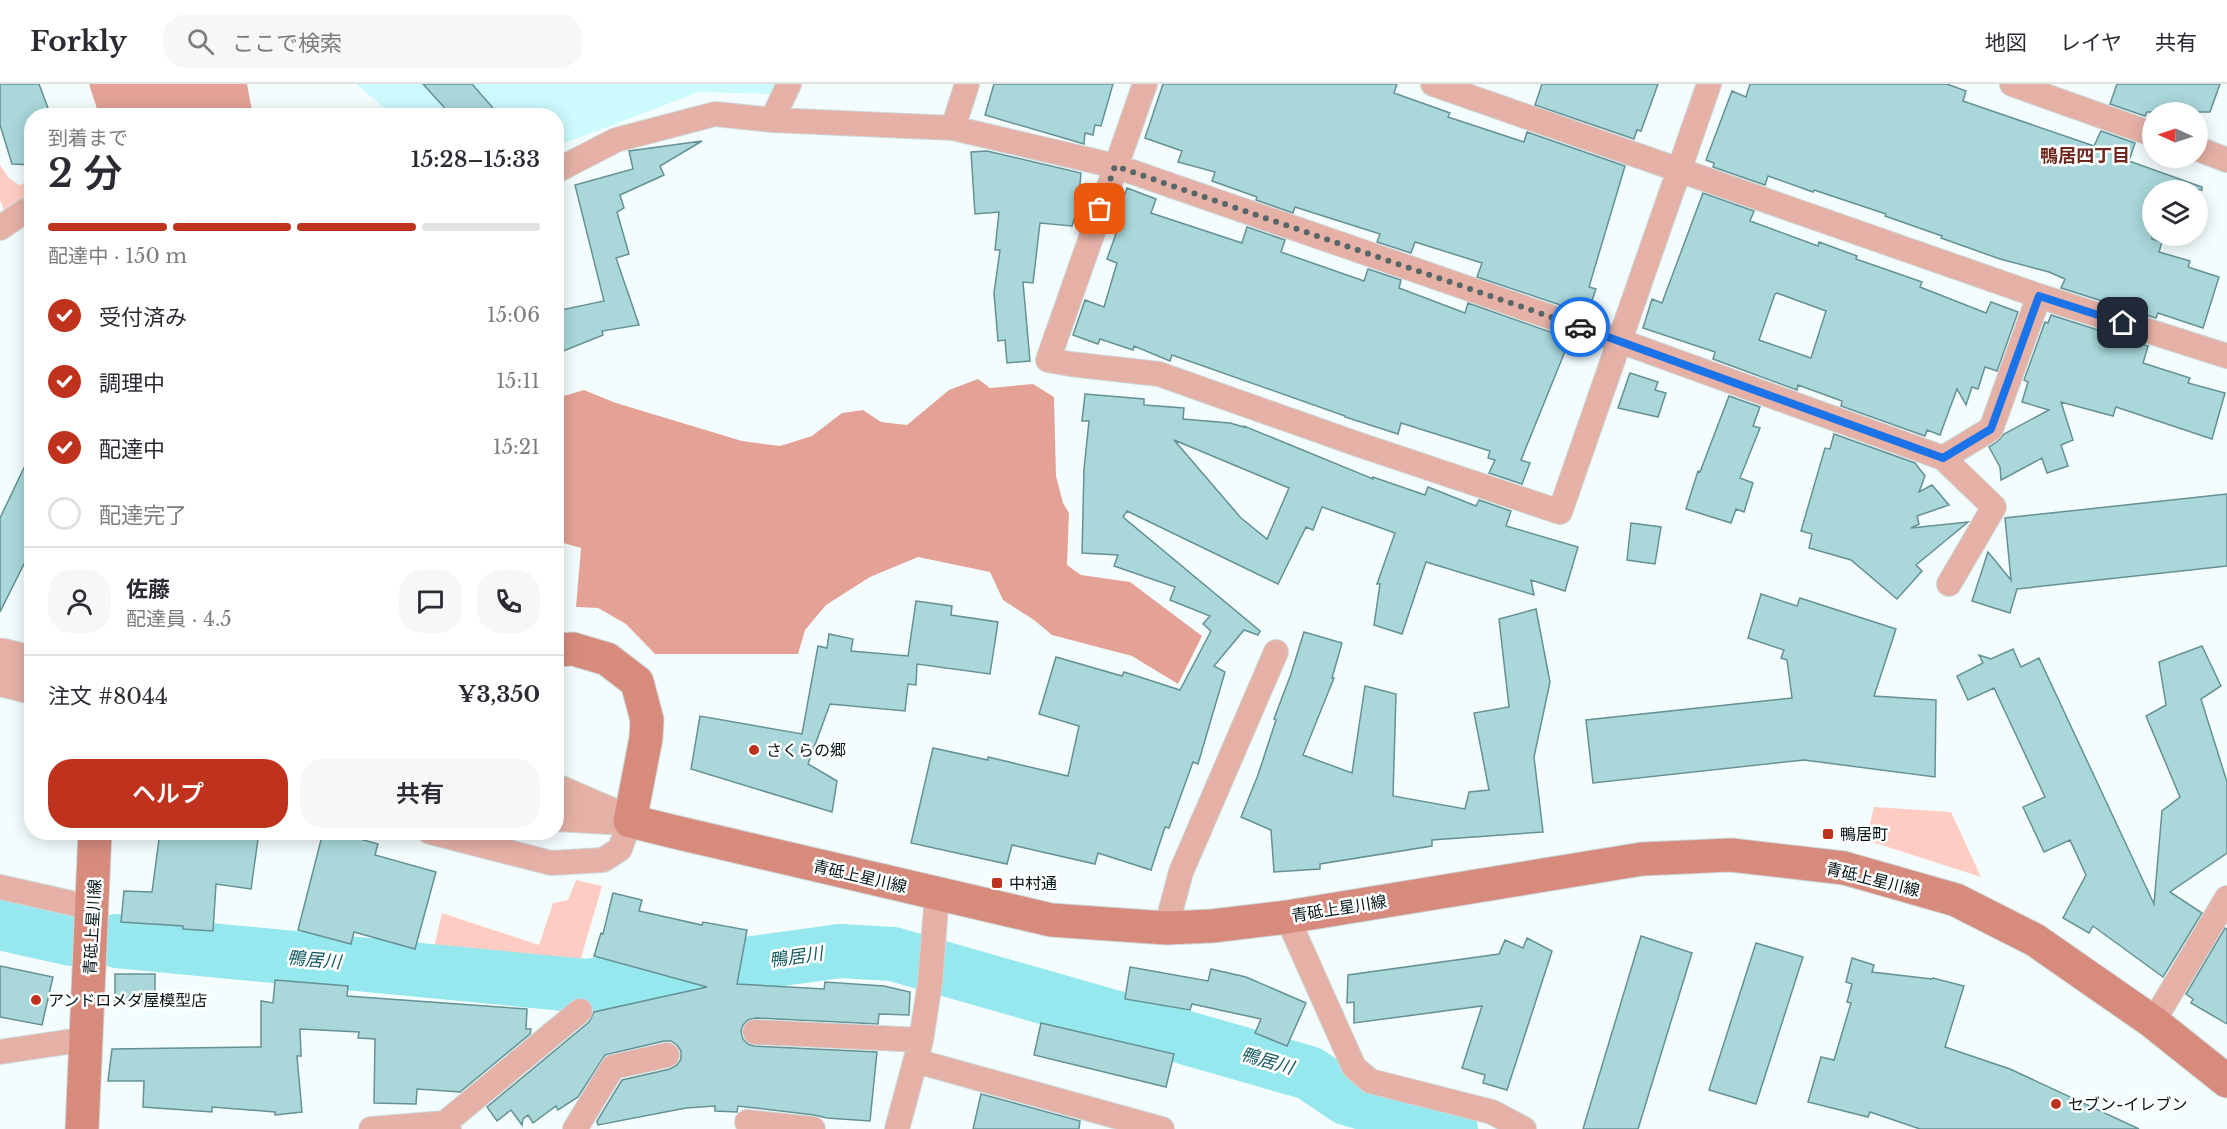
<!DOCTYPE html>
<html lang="ja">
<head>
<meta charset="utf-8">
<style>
  :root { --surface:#fff; --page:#f7f7f7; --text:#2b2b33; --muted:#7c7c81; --line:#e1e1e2; --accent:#bf331e }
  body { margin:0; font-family:"Libre Baskerville","Noto Sans JP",serif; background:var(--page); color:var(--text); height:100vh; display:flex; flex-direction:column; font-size:22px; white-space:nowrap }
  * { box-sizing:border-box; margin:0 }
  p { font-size:20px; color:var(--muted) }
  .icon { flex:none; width:33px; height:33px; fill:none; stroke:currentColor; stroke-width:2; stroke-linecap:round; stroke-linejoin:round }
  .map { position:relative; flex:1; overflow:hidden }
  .side { position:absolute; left:24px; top:24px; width:540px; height:732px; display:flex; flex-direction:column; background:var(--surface); border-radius:24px; box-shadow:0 3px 15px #0003 }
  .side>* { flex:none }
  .needle { width:39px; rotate:273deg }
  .controls { position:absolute; left:2142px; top:18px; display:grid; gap:12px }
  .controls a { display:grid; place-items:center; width:66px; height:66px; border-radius:50%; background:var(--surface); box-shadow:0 3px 15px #0003; font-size:30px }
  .pin { position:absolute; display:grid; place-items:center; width:51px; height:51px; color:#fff; margin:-26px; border-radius:12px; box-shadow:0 3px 9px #0006 }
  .courier { position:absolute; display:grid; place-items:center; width:60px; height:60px; margin:-30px; border:4px solid #1a73e8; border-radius:50%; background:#fff; color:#222; box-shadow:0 2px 8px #0007 }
  .overview em { font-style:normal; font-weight:600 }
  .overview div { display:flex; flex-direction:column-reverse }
  .overview { display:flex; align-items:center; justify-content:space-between; height:102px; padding:0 24px }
  h1 { font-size:39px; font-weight:600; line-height:45px }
  .bar { display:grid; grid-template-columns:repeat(4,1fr); gap:9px 6px; align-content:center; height:72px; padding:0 24px }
  .bar i { height:8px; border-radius:4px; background:var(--line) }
  .bar .on { background:var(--accent) }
  .bar p { grid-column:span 4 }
  .line { display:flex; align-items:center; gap:15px; padding:0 24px; border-top:2px solid var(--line) }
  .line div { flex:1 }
  .round { display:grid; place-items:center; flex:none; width:63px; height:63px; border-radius:24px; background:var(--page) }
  ol { padding:0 24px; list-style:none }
  li { display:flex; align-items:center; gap:18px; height:66px }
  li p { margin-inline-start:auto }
  li .icon { padding:6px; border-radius:50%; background:var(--accent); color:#fff; stroke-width:4 }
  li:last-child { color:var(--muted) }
  li i { width:33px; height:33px; border:3px solid var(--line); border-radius:50% }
  .action { display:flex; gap:12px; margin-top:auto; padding:12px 24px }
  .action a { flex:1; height:69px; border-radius:24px; background:var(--accent); color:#fff; font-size:24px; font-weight:600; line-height:69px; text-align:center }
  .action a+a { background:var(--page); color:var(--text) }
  header { display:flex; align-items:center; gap:36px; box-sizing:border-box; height:84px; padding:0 30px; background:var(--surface); border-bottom:2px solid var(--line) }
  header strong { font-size:28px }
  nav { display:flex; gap:33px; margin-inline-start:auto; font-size:21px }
  .search { width:420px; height:54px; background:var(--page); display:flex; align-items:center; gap:15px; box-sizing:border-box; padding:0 21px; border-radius:24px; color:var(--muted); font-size:22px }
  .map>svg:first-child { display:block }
  .built { fill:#cdfafd }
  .green { fill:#feccc2 }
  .forest { fill:#e3a295 }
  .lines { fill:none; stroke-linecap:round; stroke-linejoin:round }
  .river { stroke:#95e8ed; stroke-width:54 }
  .building { fill:#a9d7da; stroke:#659194; stroke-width:1.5; fill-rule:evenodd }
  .minor-casing { stroke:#cdd8d9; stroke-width:26 }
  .tertiary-casing { stroke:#cdd8d9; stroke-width:32 }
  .secondary-casing { stroke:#cdd8d9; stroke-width:35 }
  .minor { stroke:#e5b1a6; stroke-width:24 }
  .tertiary { stroke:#e5b1a6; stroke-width:30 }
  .secondary { stroke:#d78b7d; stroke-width:33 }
  .tertiary-bridge-casing { stroke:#cdd8d9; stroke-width:32; stroke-linecap:butt }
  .tertiary-bridge { stroke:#e5b1a6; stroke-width:30 }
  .done { stroke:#576667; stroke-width:6; stroke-dasharray:0 10.8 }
  .route { stroke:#1a73e8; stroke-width:8 }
  .poi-dot { fill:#bf331e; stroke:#fff; stroke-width:2 }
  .labels { text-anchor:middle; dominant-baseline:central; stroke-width:5; stroke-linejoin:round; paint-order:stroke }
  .poi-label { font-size:16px; fill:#031415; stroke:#fff; text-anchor:start }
  .street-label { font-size:16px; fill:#031415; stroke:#fff }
  .neighbourhood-label { font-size:18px; font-weight:bold; fill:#6e291e; stroke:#fff }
  .water-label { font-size:18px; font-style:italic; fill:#165c61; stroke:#fff }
</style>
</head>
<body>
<header>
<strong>Forkly</strong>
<div class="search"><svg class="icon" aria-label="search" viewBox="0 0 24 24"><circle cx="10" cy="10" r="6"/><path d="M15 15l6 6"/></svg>ここで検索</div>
<nav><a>地図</a><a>レイヤ</a><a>共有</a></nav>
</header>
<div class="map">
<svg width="2227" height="1045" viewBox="0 0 2227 1045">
  <rect width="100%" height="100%" fill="#f4fdfe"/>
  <path class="built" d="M356 0H775L770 10 699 8 557 62 556 32 393 31Z"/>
  <path class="green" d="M0 81 9 94 19 101 31 97V115L4 126 0 116Z
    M1874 723 1951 728 1981 793 1866 756Z
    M576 796 602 802 576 891 431 876 442 829 539 861 553 819 568 816Z"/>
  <path class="forest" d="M89 0H247L252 27 257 31H99Z
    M978 295 990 304 1033 300 1054 313 1056 392 1063 419 1069 429 1067 481 1081 491 1130 498 1202 552 1178 600 1132 572 1052 551 1034 536 1003 516 990 488 918 473 870 493 826 521 805 546 798 570H655L626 540 598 524 576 523 581 464 557 457V314L584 306 616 319 742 357 780 362 812 352 842 329 863 326 881 338 907 341 949 306Z"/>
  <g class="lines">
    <path class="river" d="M0 839 71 855
      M117 857 586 902 840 867 893 870 1309 989 1346 1014 1451 1045"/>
  </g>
  <path class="building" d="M0 0H39L51 32H32V81L12 80 0 41Z
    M423 0H472L500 32H452Z
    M994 0H1113L1101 42 1095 41 1093 51 1085 49 1084 60 985 31Z
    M1163 0H1397L1394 9 1450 29 1448 33 1524 58 1527 48 1625 82 1589 203 1596 205 1588 228 1582 225 1581 228 1477 193 1482 179 1415 158 1411 169 1377 158 1380 150 1295 123 1293 129 1256 116 1257 113 1212 97 1215 88 1178 78 1182 67 1145 54Z
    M1542 0H1658L1641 47 1637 46 1634 55 1535 21Z
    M1750 0H1947L1966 7 1963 17 2094 62 2101 47 2135 59 2129 77 2202 103V106H2152V155L2162 158 2159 168 2190 177 2188 183 2219 193 2203 244 2158 229 2156 234 2061 204 2065 195 2049 188 2000 175 1941 154 1942 152 1885 132 1886 130 1814 106 1813 108 1768 92 1765 101 1713 83 1714 79 1706 76 1732 7 1746 13Z
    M2117 0H2220L2210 28H2147L2145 32 2110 20Z
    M702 57 660 82 664 91 620 111 624 124 617 128 629 170 616 174 639 241 602 247 603 251 556 270V227L604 217 575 101 633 85 629 67Z
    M987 67 1081 89 1078 123 1072 142 1040 139 1033 199 1023 198 1030 277 1007 279 1005 256 998 257 994 209 1000 166H995L999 128 975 130 971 68Z
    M1127 104 1156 115 1151 129 1242 159 1247 143 1285 156 1281 168 1364 197 1368 185 1401 196 1399 204 1465 229 1468 219 1570 255 1521 376 1530 379 1522 400 1489 389 1495 376 1488 374 1490 367 1401 339 1398 350 1345 333V332L1172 271 1170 277 1134 262 1133 266 1100 255 1098 260 1073 251 1085 216 1104 223 1117 179 1107 175 1117 147H1112Z
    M1703 109 1754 127 1750 137 1818 162 1819 158 1857 172 1856 175 1922 198 1920 203 1986 229 1991 218 2018 228 1997 287 1985 283 1978 305 1972 303 1966 321 1957 305 1940 351 1927 346 1925 352 1841 322 1842 317 1798 301 1797 306 1713 275 1715 268 1643 244 1652 215 1662 219ZM1777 209 1826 227 1811 274 1759 256 1775 210Z
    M2051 231 2148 262 2143 279 2190 294 2188 299 2225 309 2212 355 2116 323 2113 332 2061 318 2073 356 2061 361 2068 382 2047 389 2042 374 2001 396 2000 383 1989 363 1998 357 2004 350 2049 326 2022 318 2028 298 2024 296 2045 238 2048 239Z
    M1630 289 1658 298 1655 306 1666 309 1658 333 1618 324Z
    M1085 310 1144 315V321L1184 324 1183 335 1230 339 1244 343V342L1373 395V393L1425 411 1428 403 1476 422 1479 416 1511 427 1506 442 1578 463 1565 507 1531 496 1534 511 1426 478 1402 550 1374 541 1380 500H1377L1395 449 1322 423 1313 446 1306 443 1278 500 1127 427 1123 433 1260 547 1258 551 1244 546 1214 582 1225 588 1198 680 1193 678 1169 744 1165 743 1151 786 1098 769 1095 780 1012 761 1007 780 911 759 933 664 988 676V673L1068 692 1079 642 1039 630 1056 573 1122 592 1124 588 1180 606 1211 547 1203 540 1210 532 1170 516 1175 503 1114 482 1118 471 1082 469 1084 385 1089 337H1082ZM1174 356 1289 404 1267 455 1241 434Z
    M1729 312 1760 323 1753 342 1760 344 1740 394 1753 399 1744 428 1736 425 1731 439 1686 425 1698 387 1700 388Z
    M1834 350 1915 379 1925 392 1919 408 1932 401 1949 421 1917 432 1919 440 1911 444 1968 438 1916 481 1922 487 1897 515 1851 476 1809 464 1812 450 1801 447 1825 364 1830 365Z
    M32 367V464L0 528V434Z
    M2227 410V482L2017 505 2010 529 1972 517 1988 468 2011 496 2005 434Z
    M1631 439 1661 443 1655 480 1627 476Z
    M1761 510 1797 522 1800 514 1896 545 1874 612 1936 616 1935 693 1804 676 1593 699 1586 636 1792 614 1787 576 1781 574 1784 566 1748 554Z
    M916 517 952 522 951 531 998 538 990 590 917 580 916 601 908 600 905 627 830 620 808 680 837 697 832 728 691 685 700 632 802 650 818 562 827 564 829 550 853 555 851 567 908 572Z
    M1536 525 1550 598 1534 673 1543 748 1432 756V762L1320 780V785L1274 788 1271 746 1241 733 1258 691 1276 636 1274 635 1291 590 1304 548 1342 559 1332 594H1334L1303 671 1352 689 1365 602 1396 610 1393 712 1465 725 1469 708 1489 706 1474 629 1509 623 1499 535Z
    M2202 562 2221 602 2201 615 2227 698V769L2170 808 2202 829 2163 893 2093 842 2089 849 2063 834 2086 791 2070 756 2044 768 2023 723 2045 713 1994 604 1968 616 1957 592 1983 579 1979 571 1991 575 2013 565 2021 583 2039 574 2154 820 2162 727 2180 713 2146 632 2166 621 2159 578Z
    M160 748H259L251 805 216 800 213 847 183 845V842L121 838 124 807 152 808Z
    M323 748H335L378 760 375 771 436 788 415 865 354 848 351 860 298 846Z
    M613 809 642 816 639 827 702 841 703 838 747 846 737 900 824 905 825 898 884 902 910 908 909 931 879 930 878 940 756 934 748 936 743 941 741 947 743 955 748 960 754 962 877 968 870 1037 827 1034 814 1031 738 1022 737 1028 715 1027V1022L686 1024 598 1041 597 1037 622 996 670 985 677 981 681 975V967L677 961 671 957H664L605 971 578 1013 558 1026 556 1022 533 1039 528 1031 523 1035 522 1041 511 1026 497 1037 487 1023 589 938 594 928 707 903 594 872 601 849 603 850Z
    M2225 844 2227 845V940L2191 919 2193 915 2186 910Z
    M1641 852 1692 869 1638 1045H1583Z
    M1527 854 1552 867 1507 1006 1483 999 1485 991 1462 984 1482 922 1354 939V918L1347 919 1348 891 1499 870 1505 856 1523 864Z
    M1756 859 1803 873 1756 1020 1709 1006Z
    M1852 874 1874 881 1872 888 1932 895 1933 894 1964 902 1945 963 2010 985 2139 1045H1920L1870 1028 1868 1033 1808 1018 1821 973 1834 976 1851 919 1847 918 1852 900 1846 898Z
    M0 882 53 893 42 941 0 933Z
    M1130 883 1208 897 1211 885 1246 893 1306 919 1287 962 1255 949 1261 935 1192 920 1190 926 1125 915Z
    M115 890H155V921L115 920Z
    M275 896 348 902 347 912 527 925 526 945H531L530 950 460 1008 417 1005 416 1020 374 1019 375 955 358 954 359 948 300 945 301 972H297L302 1028 275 1031V1028L212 1023V1028L143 1023 144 997H108L112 965 261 963V917L273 919Z
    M1041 939 1174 970 1166 1003 1034 971Z
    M981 1010 1080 1037 1079 1045H973Z"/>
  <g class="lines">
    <defs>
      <path id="minor" d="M1145 0 1048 276 1070 280 1159 290 1360 361 1560 428 1709 0
        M1433 0 2039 212 2227 272
        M2012 0 2152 50
        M772 36 789 0
        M953 44 967 0
        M2198 65 2227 76
        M556 87 616 56 715 30 772 36 953 44 1115 82 1620 257 1943 374 1991 345 2039 212
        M0 144 25 127 32 124
        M1943 374 1994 423 1949 500
        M430 748 551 779 603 776 620 765 630 737
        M0 803 93 824
        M1287 833 1354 983 1370 997 1492 1028 1524 1045
        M1166 844 1181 788 1276 568
        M2153 938 2227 814
        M755 948 921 956
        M0 968 87 955
        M916 977 1162 1045
        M747 1038 813 1045
        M445 1039 580 927
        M371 1045 445 1039 449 1045
        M575 1045 613 983 667 971
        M897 1045 921 956 930 899 937 810"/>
      <path id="tertiary" d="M556 705 630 737
        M556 732 609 735"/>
      <path id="secondary" d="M556 566 573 565 607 575 637 598 647 636 646 654 630 737 675 748 1051 836 1166 844 1212 842 1287 833 1642 775 1731 771 1844 784 1956 816 2035 856 2153 938 2227 997
        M82 1045 95 748"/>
    </defs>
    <use href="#minor" class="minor-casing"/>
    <use href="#tertiary" class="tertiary-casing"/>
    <use href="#secondary" class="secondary-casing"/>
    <use href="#minor" class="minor"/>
    <use href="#tertiary" class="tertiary"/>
    <use href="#secondary" class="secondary"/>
    <defs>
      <path id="tertiary-bridge" d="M0 569 32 577
        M0 597 32 605"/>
    </defs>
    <use href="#tertiary-bridge" class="tertiary-bridge-casing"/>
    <use href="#tertiary-bridge" class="tertiary-bridge"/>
  </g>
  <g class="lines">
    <path class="done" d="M1100 125 1115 82 1580 243"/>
    <path class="route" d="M1580 243 1943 374 1991 345 2039 212 2123 239"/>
  </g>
  <g class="poi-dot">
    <circle cx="754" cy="666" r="6"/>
    <rect x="1822" y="744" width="12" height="12" rx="3"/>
    <rect x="991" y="793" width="12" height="12" rx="3"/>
    <circle cx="36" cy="916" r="6"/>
    <circle cx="2056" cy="1020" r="6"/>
  </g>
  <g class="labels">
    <g class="poi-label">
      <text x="766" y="666">さくらの郷</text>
      <text x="1840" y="750">鴨居町</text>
      <text x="1009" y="799">中村通</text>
      <text x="48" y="916">アンドロメダ屋模型店</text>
      <text x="2068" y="1020">セブン-イレブン</text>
    </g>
    <g class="street-label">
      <text transform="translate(860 792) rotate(13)">青砥上星川線</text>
      <text transform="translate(1873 795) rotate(14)">青砥上星川線</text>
      <text transform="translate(1339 824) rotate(-9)">青砥上星川線</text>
      <text transform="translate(92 843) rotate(-87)">青砥上星川線</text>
    </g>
    <g class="neighbourhood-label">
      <text x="2085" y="72">鴨居四丁目</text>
    </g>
    <g class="water-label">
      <text transform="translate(796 873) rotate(-8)">鴨居川</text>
      <text transform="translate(314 876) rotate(5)">鴨居川</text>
      <text transform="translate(1267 977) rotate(16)">鴨居川</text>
    </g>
  </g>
</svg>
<div class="controls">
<a><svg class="needle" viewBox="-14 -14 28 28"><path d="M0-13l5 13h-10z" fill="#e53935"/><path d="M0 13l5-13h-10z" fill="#7c7c81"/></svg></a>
<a><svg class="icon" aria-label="layers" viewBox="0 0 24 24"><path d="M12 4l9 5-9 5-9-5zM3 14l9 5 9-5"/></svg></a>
</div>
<div class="pin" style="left:1100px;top:125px;background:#ea580c"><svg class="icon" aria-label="bag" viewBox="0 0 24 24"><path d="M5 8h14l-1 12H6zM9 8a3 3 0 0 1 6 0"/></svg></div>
<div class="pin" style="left:2123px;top:239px;background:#1f2937"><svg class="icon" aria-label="home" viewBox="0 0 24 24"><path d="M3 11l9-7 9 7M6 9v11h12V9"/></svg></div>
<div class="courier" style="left:1580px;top:243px"><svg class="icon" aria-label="car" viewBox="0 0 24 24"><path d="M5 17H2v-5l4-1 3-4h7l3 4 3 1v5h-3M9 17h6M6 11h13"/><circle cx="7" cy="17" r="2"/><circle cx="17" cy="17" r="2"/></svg></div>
<section class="side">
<div class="overview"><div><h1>2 分</h1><p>到着まで</p></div><em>15:28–15:33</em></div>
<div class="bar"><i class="on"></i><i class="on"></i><i class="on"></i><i></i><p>配達中 · 150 m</p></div>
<ol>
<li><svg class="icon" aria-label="check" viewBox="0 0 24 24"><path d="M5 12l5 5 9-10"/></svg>受付済み<p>15:06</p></li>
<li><svg class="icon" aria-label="check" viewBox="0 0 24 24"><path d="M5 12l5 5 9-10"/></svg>調理中<p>15:11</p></li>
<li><svg class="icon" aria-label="check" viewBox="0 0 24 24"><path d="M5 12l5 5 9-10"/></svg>配達中<p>15:21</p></li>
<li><i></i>配達完了</li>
</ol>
<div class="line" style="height:108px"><a class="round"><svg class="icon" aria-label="person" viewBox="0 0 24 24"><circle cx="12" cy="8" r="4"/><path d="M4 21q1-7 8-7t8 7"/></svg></a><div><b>佐藤</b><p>配達員 · 4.5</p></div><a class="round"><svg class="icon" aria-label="chat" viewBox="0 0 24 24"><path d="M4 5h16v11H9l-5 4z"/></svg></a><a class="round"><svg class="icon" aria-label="phone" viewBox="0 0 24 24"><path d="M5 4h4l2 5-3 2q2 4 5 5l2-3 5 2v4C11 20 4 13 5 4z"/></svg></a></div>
<div class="line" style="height:78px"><div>注文 #8044</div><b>¥3,350</b></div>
<div class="action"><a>ヘルプ</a><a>共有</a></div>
</section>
</div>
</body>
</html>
